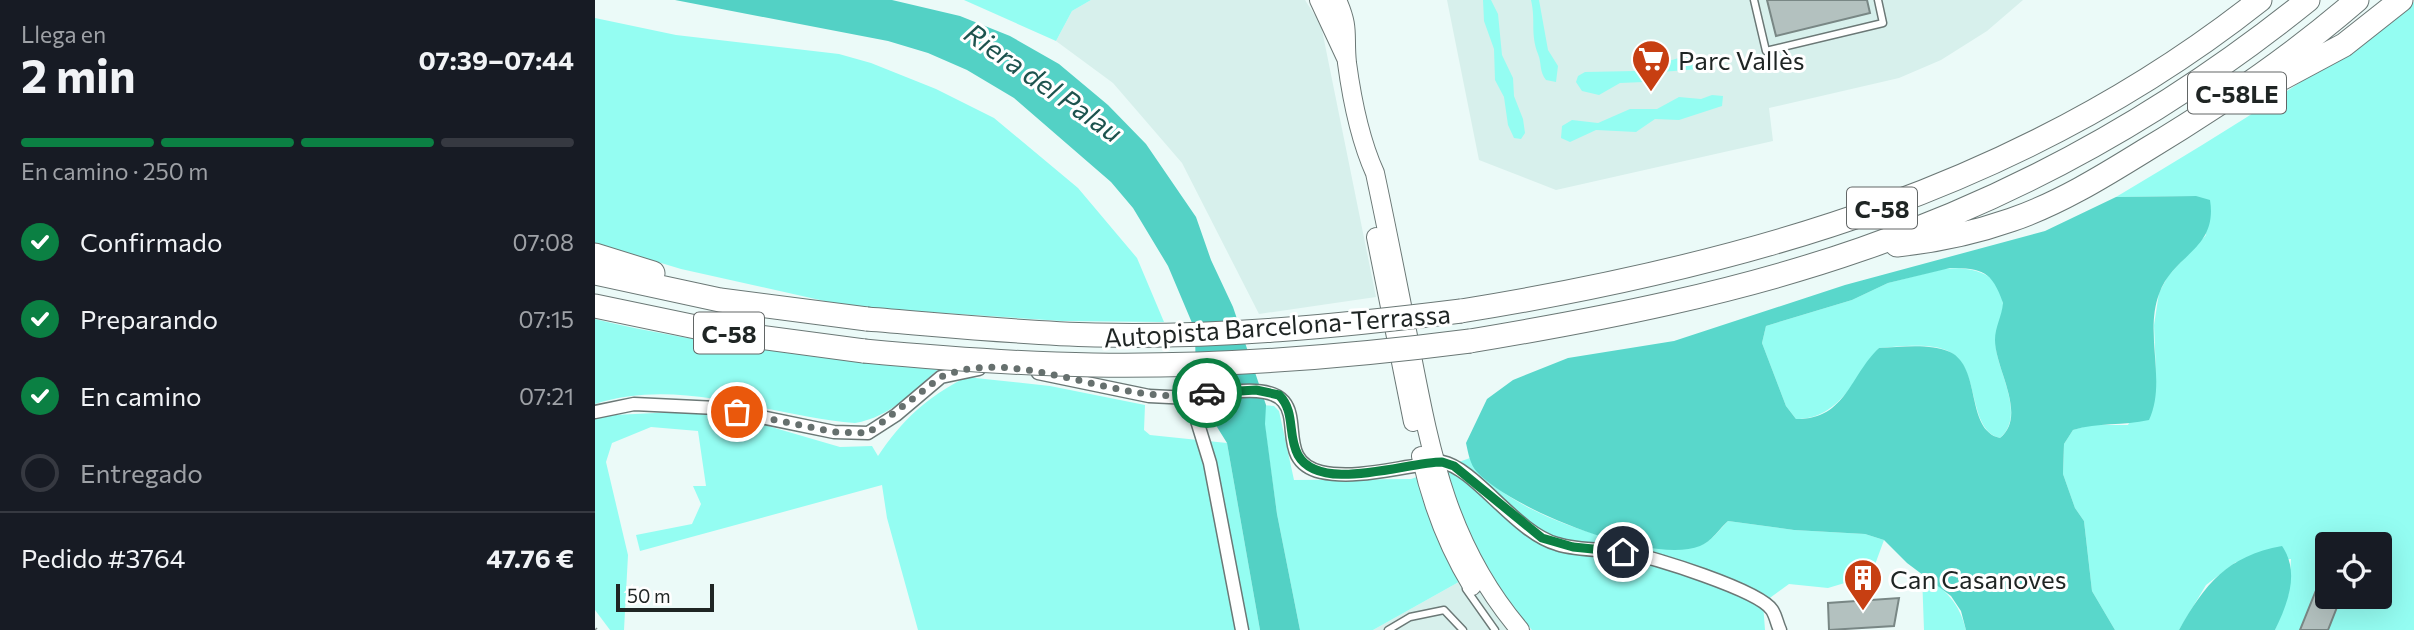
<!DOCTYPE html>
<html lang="es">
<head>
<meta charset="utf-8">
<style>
  :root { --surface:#171b24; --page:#20242c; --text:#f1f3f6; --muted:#9ea1a6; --line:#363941; --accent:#0b8043 }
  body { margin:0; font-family:Commissioner,sans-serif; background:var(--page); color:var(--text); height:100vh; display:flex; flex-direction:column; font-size:26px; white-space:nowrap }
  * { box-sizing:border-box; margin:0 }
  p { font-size:23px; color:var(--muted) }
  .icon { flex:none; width:38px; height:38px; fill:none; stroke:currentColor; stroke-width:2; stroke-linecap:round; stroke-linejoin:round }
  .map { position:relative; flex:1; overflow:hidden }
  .side { display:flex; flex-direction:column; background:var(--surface); width:595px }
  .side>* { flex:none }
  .buttons { position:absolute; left:1720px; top:532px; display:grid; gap:14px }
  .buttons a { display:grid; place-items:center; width:77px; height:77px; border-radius:7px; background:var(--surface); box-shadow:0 7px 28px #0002; font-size:35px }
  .scale { position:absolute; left:21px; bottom:18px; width:98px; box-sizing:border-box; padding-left:7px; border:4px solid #1f2524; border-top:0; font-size:19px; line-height:24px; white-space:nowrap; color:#1f2524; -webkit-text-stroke:5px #fff; paint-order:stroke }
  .pin { position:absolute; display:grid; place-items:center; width:60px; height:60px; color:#fff; margin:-30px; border:4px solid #fff; border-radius:50%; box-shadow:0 2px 7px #0007 }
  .courier { position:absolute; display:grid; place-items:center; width:70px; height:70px; margin:-35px; border:5px solid #0b8043; border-radius:50%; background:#fff; color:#222; box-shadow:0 2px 9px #0007 }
  .head em { font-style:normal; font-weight:700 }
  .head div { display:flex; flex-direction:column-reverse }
  .head { display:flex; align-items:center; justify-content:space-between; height:119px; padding:0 21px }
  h1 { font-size:46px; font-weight:700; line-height:52px }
  .bar { display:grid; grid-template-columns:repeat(4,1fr); gap:10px 7px; align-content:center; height:84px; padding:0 21px }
  .bar i { height:9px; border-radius:5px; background:var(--line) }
  .bar .on { background:var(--accent) }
  .bar p { grid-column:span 4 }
  .line { display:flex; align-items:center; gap:18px; padding:0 21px; border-top:2px solid var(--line) }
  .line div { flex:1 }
  ol { padding:0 21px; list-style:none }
  li { display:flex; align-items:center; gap:21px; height:77px }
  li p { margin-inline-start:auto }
  li .icon { padding:7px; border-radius:50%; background:var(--accent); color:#fff; stroke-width:4 }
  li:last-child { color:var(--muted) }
  li i { width:38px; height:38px; border:4px solid var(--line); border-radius:50% }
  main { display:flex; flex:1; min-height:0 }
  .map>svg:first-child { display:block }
  .built { fill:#d7f0ec }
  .green { fill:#94fdf2; fill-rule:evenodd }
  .forest { fill:#59d7cb; fill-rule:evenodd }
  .water { fill:#53d1c5 }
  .building { fill:#b3c1bf; stroke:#798785; stroke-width:2 }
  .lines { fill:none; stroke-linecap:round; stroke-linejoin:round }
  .lane-casing { stroke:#6b7876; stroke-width:9 }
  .street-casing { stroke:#6b7876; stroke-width:15 }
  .secondary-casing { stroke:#6b7876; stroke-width:20 }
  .highway-casing { stroke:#6b7876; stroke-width:25 }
  .lane { stroke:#fff; stroke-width:6 }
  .street { stroke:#fff; stroke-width:12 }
  .secondary { stroke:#fff; stroke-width:18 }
  .highway { stroke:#fff; stroke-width:23 }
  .rail { stroke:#858f8e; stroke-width:4.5; stroke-dasharray:14 7; stroke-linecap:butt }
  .highway-bridge-casing { stroke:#6b7876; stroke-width:25; stroke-linecap:butt }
  .highway-bridge { stroke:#fff; stroke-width:23 }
  .done { stroke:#66706e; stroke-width:7; stroke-dasharray:0 12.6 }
  .route { stroke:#0b8043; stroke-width:9 }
  .labels { text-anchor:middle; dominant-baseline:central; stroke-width:6; stroke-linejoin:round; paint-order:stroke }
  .shield { fill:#fff; stroke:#626666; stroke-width:2 }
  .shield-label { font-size:24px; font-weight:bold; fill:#1f2524 }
  .poi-label { font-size:26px; fill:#1f2524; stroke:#fff; text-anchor:start }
  .street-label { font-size:26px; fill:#1f2524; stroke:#fff }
  .water-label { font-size:28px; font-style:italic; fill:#1d534e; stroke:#fff }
</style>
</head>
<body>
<main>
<section class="side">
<div class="head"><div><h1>2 min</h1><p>Llega en</p></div><em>07:39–07:44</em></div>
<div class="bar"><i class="on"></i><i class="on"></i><i class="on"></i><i></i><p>En camino · 250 m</p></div>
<ol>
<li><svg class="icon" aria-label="check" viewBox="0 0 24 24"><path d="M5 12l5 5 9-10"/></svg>Confirmado<p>07:08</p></li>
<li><svg class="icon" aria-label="check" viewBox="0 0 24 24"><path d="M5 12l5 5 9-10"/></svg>Preparando<p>07:15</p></li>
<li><svg class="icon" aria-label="check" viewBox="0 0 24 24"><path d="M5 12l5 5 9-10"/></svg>En camino<p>07:21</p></li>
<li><i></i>Entregado</li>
</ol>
<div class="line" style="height:91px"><div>Pedido #3764</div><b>47.76 €</b></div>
</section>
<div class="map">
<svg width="1819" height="630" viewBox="0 0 1819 630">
  <rect width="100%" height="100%" fill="#ebfaf8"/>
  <path class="built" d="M496 0H710L726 25 781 297 664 314 587 163 518 83 461 41 477 11Z
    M852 0H1428L1392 31 1346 60 1304 78 1174 108 1178 141 961 190 884 160Z
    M887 569 937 630H778Z"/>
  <path class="green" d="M369 0H496L477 11 461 41Z
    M888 0H896L903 14 907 55 918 78 919 96 928 119 930 133 926 139 919 138 913 125 909 97 900 80 899 49 889 21Z
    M936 0H944L953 50 963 66 961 82 951 80C944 71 947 64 943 54 935 33 941 22 936 0Z
    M1819 2V630H1680L1694 593 1696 559 1641 562 1611 585 1584 630H1520L1497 591 1489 521 1480 508 1468 474 1469 444 1478 430 1495 425H1533L1561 373 1559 325 1564 293 1573 276 1611 235 1601 196 1521 197C1623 136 1724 74 1819 2ZM1732 544H1785V597H1732Z
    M0 18 81 35 244 54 276 63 341 89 399 118 483 188 542 258 569 322 467 321 256 307 86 269 0 243Z
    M1087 57 1106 59 1109 64 1104 69 1066 72 1049 82 1025 83 1004 95 987 91 981 82 983 76 990 72 1040 71Z
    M1117 95 1128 96 1127 106 1084 120 1060 119 1041 132 1001 130 975 142 966 138 967 126 977 120 1003 123 1035 109H1062L1084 97 1106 99Z
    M1348 269C1374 266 1409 272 1408 307 1407 322 1399 333 1401 349 1405 376 1430 416 1405 438 1372 430 1386 369 1355 352 1336 342 1304 347 1284 348 1259 377 1246 419 1201 419L1191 406 1167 343 1171 326 1257 300 1293 283Z
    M0 319C113 347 230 355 345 368 318 391 296 417 260 423 174 416 86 376 0 404Z
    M371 377 455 386 550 405 549 430 555 435 632 443 665 630H323L292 518 287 485 45 551 41 535 97 524 106 504 98 486H111L103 431 56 427 17 443 11 462 33 555 29 630H15L0 610V416L80 412 139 416 245 447 277 446 283 456C308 419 331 398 371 377Z
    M667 405 679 406 684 411 699 480 816 479 875 458C902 512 1047 559 1105 545 1115 543 1126 528 1133 521L1199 530 1270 534 1289 540 1278 570 1263 579 1233 588 1194 584 1168 603 1170 630H937L887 569 778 630H705L682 514Z
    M1327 575C1351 590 1364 602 1371 630H1329Z"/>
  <path class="forest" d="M1601 196 1615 200C1623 250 1578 254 1564 294 1549 335 1572 381 1554 420 1528 426 1503 422 1478 430L1469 444 1468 474 1480 508 1489 521 1497 591 1520 630H1371L1366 611 1356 596 1312 563 1289 540 1270 534 1199 530 1133 521C1125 528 1116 542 1105 546 1056 565 917 510 882 472 875 465 873 452 871 443L892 399 918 380 973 358 1079 341 1250 285 1450 231 1521 197ZM1355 268C1387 268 1397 271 1408 303 1407 316 1400 327 1400 340 1400 369 1433 415 1405 438 1370 430 1387 367 1355 352 1335 343 1306 347 1284 348 1255 375 1251 420 1201 419L1191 406 1167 343 1171 326 1257 300 1293 283Z
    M1687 546C1705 572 1693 603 1680 630H1584C1610 584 1632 556 1687 546Z"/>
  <path class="water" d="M80 0H297L365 16 415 36 464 64 513 105 551 144 601 217 616 260 638 307 671 405 670 424 682 514 705 630H665L632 443 609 406 601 386 600 330 573 266 538 208 516 182 419 98 372 70 333 53 293 41Z"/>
  <path class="building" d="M1172 0H1272L1275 13 1181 36Z
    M1732 563V597H1746L1733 630H1705Z
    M1304 598 1299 626 1234 630 1233 603Z"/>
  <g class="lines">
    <defs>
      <path id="lane" d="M1159 0 1171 51 1288 23 1283 0
        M871 589 900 630
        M793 630 815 617 849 610 868 630"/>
      <path id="street" d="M443 373 554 396 595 398
        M0 412 39 404 122 408 239 432 273 433 301 415 346 377 384 369
        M647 630 615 463 595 398C612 392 629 392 647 391 731 386 668 458 726 472 758 479 795 469 826 465 833 464 840 461 847 462 880 468 921 533 962 544 984 551 1008 549 1031 552 1057 557 1164 590 1177 610 1181 616 1182 624 1185 630"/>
      <path id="secondary" d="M724 0 751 58
        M742 0C755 29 749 35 752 63 757 100 765 140 780 173 792 229 803 285 814 341 835 449 851 543 925 630
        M781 237 818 422
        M826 456C836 502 852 545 877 586"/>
      <path id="highway" d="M1669 88 1749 45 1806 0
        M1302 245C1341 241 1379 233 1416 220 1463 204 1507 177 1549 151 1624 106 1695 58 1762 0
        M0 255 58 273
        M0 273 125 300 272 319
        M0 306 120 331 269 351
        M866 311C1157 264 1430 186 1665 0
        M875 341C1007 319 1141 293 1267 249 1430 193 1580 107 1713 0"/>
    </defs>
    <use href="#lane" class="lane-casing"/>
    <use href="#street" class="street-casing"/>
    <use href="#secondary" class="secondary-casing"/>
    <use href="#highway" class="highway-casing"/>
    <use href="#lane" class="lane"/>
    <use href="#street" class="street"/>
    <use href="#secondary" class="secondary"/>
    <use href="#highway" class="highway"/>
    <path class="rail" d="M0 629 1 630"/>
    <defs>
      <path id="highway-bridge" d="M272 319C348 325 424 333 500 335 623 338 745 326 866 311
        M269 351C345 358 421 364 498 365 623 367 751 357 875 341"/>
    </defs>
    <use href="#highway-bridge" class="highway-bridge-casing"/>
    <use href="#highway-bridge" class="highway-bridge"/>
  </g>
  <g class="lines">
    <path class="done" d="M142 412 239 432 273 433 346 377C424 343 527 410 612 393"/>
    <path class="route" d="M612 393 661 390 684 395C701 412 692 435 703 455 725 494 811 462 847 462L859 466 947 538 978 547 1028 552"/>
  </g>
  <defs>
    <symbol id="supermarket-pin" viewBox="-11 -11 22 30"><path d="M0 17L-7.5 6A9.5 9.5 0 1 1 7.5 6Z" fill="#c73f12" stroke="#fff"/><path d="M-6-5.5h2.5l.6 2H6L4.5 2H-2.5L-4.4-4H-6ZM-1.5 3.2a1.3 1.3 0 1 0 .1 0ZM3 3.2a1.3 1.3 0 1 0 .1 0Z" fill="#fff"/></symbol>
    <symbol id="building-pin" viewBox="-11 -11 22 30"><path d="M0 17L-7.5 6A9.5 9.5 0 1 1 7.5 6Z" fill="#c73f12" stroke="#fff"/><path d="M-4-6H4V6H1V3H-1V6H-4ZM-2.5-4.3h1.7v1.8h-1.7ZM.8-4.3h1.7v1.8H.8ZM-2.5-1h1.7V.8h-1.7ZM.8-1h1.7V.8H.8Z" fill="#fff"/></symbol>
  </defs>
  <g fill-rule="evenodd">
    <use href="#supermarket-pin" x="1034" y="37" width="44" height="60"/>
    <use href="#building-pin" x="1246" y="556" width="44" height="60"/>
  </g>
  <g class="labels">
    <g class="shield">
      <rect x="1593" y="72.5" width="98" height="41" rx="5"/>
      <rect x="1252" y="187.5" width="70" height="41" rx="5"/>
      <rect x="99" y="312.5" width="70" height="41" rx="5"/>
    </g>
    <g class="shield-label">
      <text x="1642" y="93">C-58LE</text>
      <text x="1287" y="208">C-58</text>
      <text x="134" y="333">C-58</text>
    </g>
    <g class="poi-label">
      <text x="1083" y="59">Parc Vallès</text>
      <text x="1295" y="578">Can Casanoves</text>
    </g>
    <g class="street-label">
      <text transform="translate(682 325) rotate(-4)">Autopista Barcelona-Terrassa</text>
    </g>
    <g class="water-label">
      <text transform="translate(449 82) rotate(35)">Riera del Palau</text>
    </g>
  </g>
</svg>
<div class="buttons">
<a><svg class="icon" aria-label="locate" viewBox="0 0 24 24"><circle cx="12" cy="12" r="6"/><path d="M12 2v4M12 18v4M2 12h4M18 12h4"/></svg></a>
</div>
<div class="scale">50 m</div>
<div class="pin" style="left:142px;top:412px;background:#ea580c"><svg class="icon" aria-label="bag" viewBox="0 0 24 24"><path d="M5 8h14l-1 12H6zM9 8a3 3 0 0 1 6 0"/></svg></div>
<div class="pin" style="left:1028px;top:552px;background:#1f2937"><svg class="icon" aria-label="home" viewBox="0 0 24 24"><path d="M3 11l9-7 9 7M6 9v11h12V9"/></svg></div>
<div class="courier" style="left:612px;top:393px"><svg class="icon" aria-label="car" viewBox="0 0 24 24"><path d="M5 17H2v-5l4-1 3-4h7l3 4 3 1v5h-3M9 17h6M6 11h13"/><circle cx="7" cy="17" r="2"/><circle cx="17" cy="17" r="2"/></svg></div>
</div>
</main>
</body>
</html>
